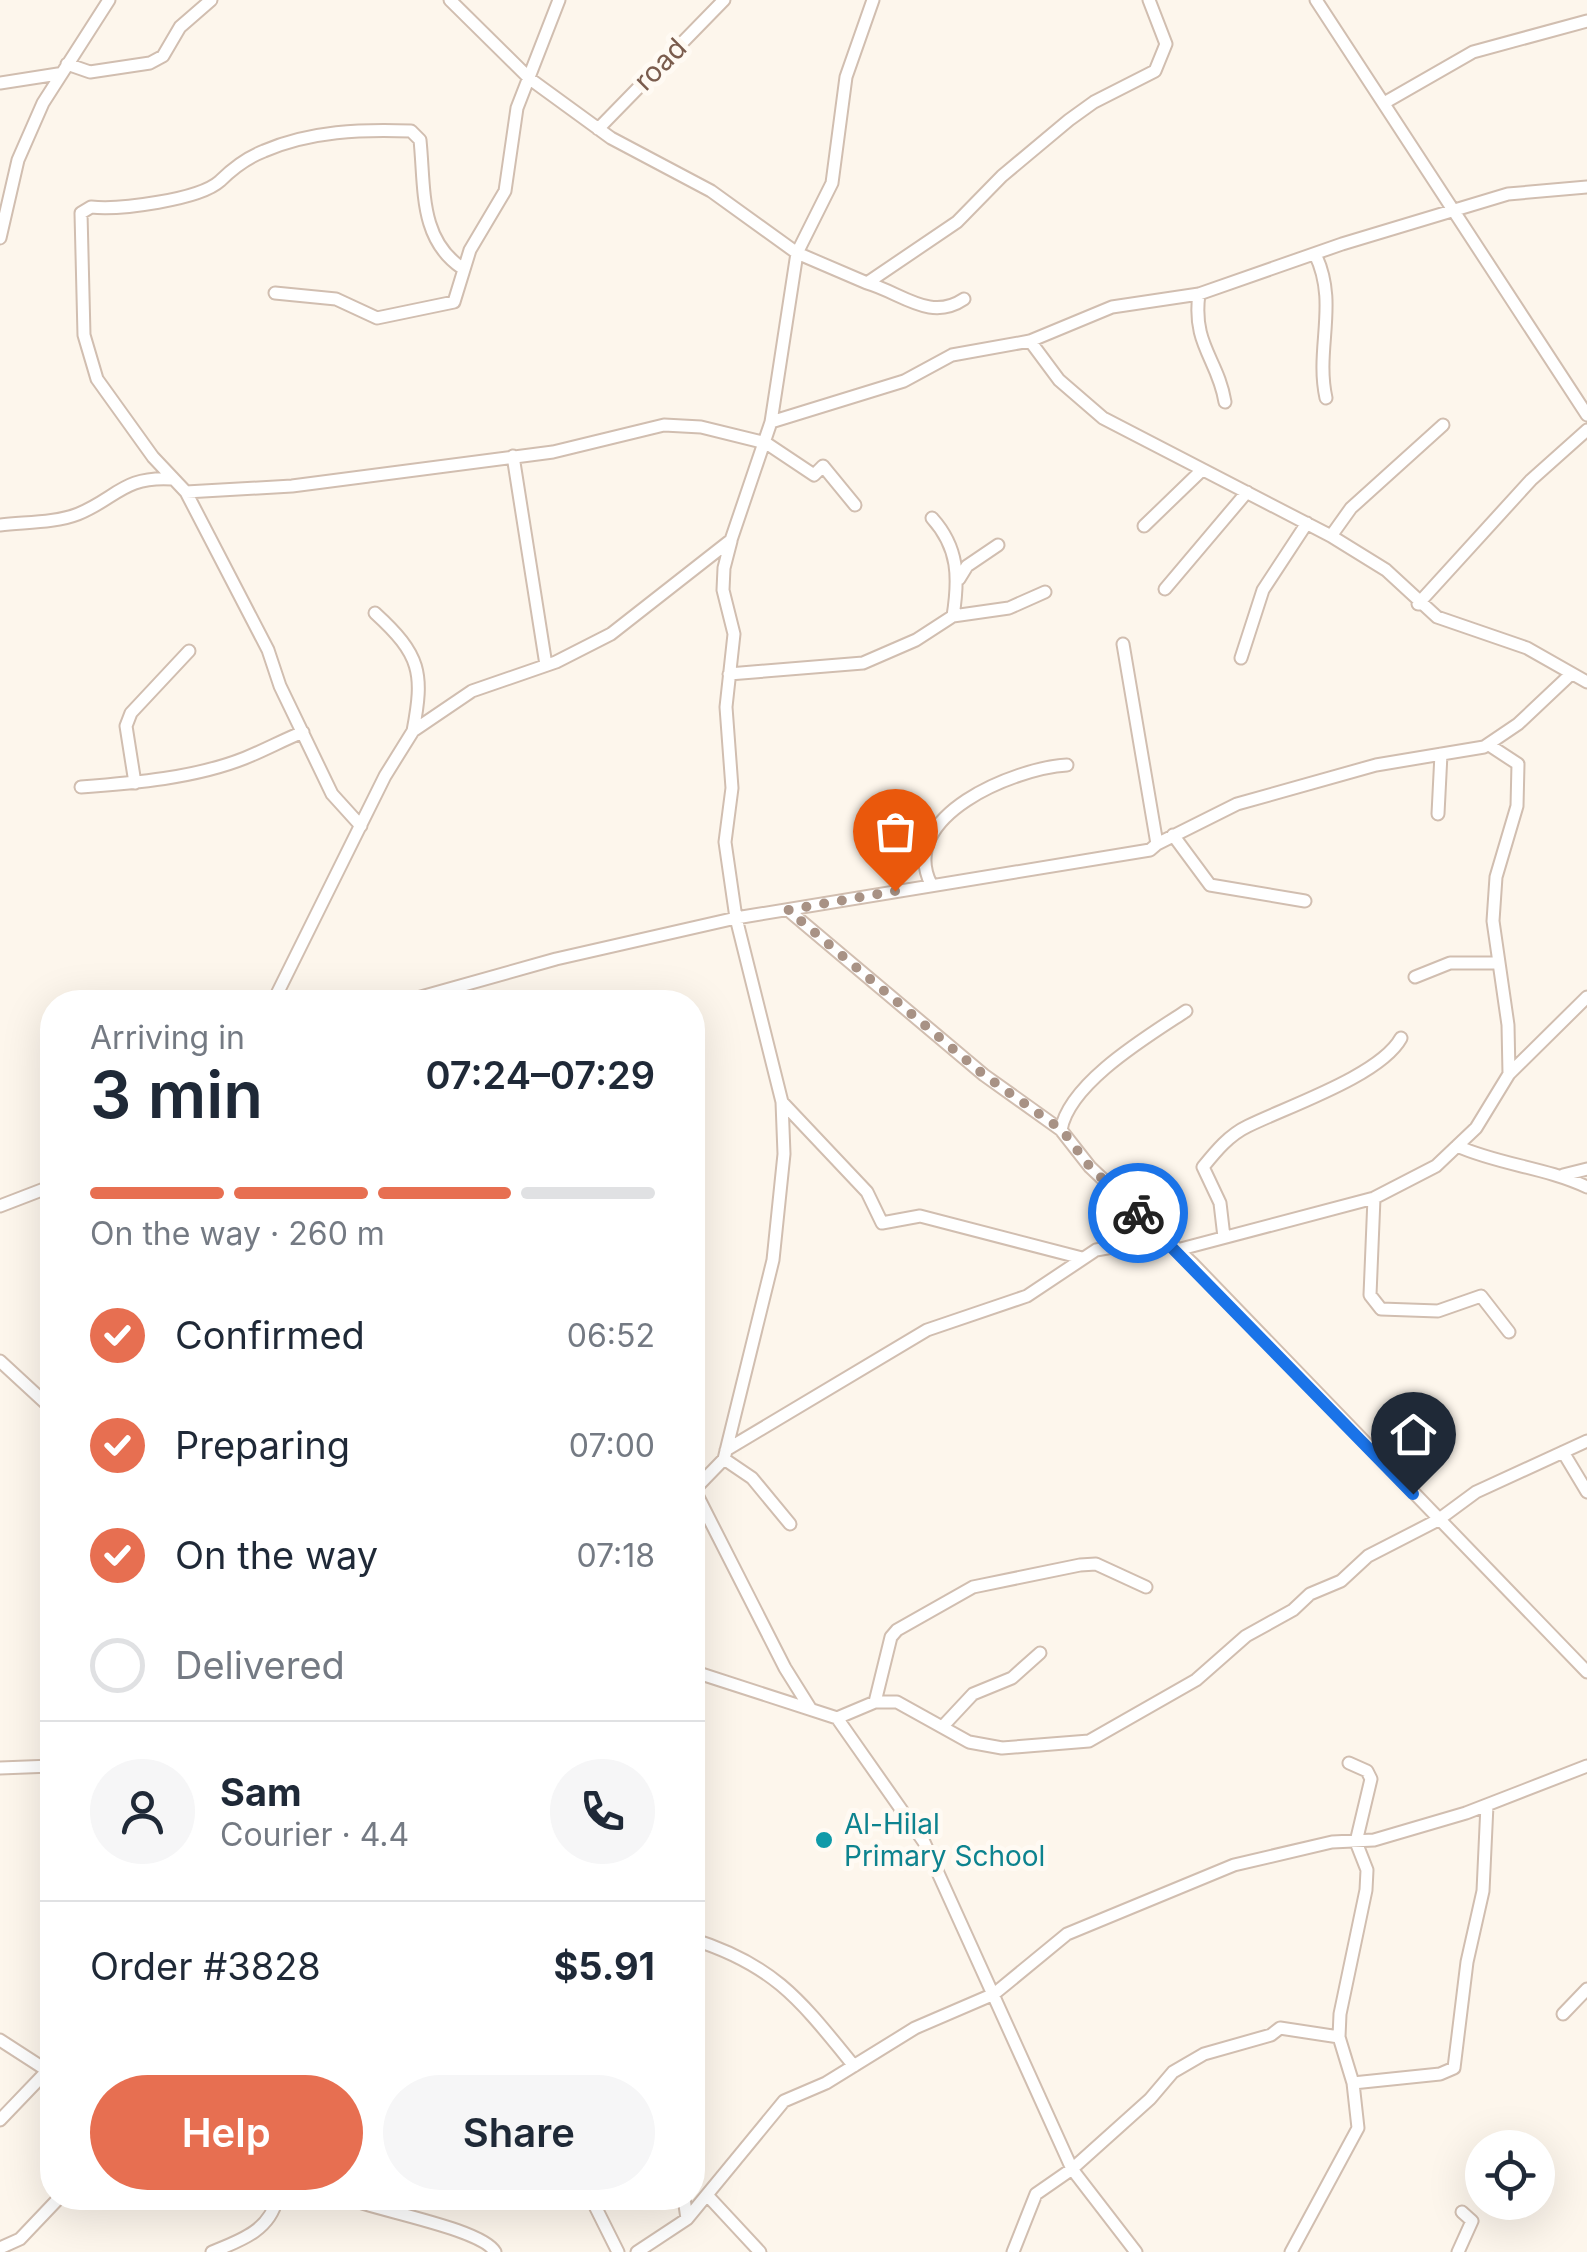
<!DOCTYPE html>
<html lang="en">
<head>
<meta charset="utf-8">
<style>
  :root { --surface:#fff; --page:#f6f6f7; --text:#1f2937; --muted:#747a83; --line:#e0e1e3; --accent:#e76f51 }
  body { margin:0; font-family:Inter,sans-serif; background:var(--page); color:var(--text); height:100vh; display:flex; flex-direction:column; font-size:38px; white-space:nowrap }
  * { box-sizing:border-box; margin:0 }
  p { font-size:32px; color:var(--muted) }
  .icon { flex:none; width:55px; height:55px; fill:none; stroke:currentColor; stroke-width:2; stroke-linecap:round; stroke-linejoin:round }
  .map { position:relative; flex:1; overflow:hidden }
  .drawer { position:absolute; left:40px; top:990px; width:665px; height:1220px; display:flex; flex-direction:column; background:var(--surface); border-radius:40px; box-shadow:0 10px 40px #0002 }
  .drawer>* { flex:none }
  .tools { position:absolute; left:1465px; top:2130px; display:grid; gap:20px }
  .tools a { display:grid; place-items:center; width:90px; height:90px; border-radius:50%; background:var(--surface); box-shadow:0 10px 40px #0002; font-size:50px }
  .pin { position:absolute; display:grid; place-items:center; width:85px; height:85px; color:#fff; margin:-102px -42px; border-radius:50% 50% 50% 0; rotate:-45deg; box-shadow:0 0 10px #0007 }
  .pin .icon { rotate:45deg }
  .courier { position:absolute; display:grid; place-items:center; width:100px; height:100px; margin:-50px; border:8px solid #1a73e8; border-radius:50%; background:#fff; color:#222; box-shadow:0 2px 12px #0007 }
  .summary em { font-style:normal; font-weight:600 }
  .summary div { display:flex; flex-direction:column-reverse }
  .summary { display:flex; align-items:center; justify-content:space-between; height:170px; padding:0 50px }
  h1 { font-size:65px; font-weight:600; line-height:75px }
  .bar { display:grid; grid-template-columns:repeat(4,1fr); gap:15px 10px; align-content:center; height:120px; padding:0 50px }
  .bar i { height:12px; border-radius:8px; background:var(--line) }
  .bar .on { background:var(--accent) }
  .bar p { grid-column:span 4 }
  .line { display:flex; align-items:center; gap:25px; padding:0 50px; border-top:2px solid var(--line) }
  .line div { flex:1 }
  .round { display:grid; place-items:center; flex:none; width:105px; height:105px; border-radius:52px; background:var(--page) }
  ol { padding:0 50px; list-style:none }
  li { display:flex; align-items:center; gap:30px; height:110px }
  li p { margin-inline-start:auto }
  li .icon { padding:10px; border-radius:50%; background:var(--accent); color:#fff; stroke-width:4 }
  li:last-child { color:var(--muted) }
  li i { width:55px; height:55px; border:5px solid var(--line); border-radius:50% }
  .primary-button { display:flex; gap:20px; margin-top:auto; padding:20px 50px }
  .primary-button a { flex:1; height:115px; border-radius:60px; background:var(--accent); color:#fff; font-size:40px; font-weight:600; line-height:115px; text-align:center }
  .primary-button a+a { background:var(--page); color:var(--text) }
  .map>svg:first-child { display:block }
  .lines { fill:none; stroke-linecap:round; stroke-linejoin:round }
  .minor-casing { stroke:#d1beb0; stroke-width:15 }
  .minor { stroke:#fff; stroke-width:11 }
  .done { stroke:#a89285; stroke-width:10; stroke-dasharray:0 18 }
  .route { stroke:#1a73e8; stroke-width:12 }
  .culture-dot { fill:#0f9aa8; stroke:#fffaf3; stroke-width:4 }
  .labels { text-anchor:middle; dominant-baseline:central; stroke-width:10; stroke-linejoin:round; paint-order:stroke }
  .street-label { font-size:28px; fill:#7a5c4d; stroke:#fffaf3 }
  .culture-label { font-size:28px; fill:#0d838f; stroke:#fffaf3; text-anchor:start }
</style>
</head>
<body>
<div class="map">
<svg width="1587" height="2252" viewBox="0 0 1587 2252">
  <rect width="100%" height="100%" fill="#fdf6ec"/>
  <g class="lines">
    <defs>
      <path id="minor" d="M450 0 530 79 611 138 711 191 797 253 867 283 957 222 1002 176 1069 120 1094 102 1155 71 1166 44 1149 0
        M1316 0 1587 415
        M67 64 90 72 150 63 163 56 180 27 211 0
        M0 83 58 74
        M1384 103 1473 52 1587 21
        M598 129 724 0
        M0 238 18 160 43 103 109 0
        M1315 254C1339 303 1315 348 1326 398
        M867 283C902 293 930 322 964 299
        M275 293 336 299 377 318 454 302 470 250 505 191 517 108 559 0
        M1199 294C1192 345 1218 359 1225 402
        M1030 341 1059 380 1103 418 1331 536 1386 570 1437 617 1527 648 1587 682
        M771 422 904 381 952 355 1030 341 1112 307 1199 294 1342 244 1508 194 1587 187
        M513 456 546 665
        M186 492 292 486 553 452 664 425 701 427 766 443 814 475 823 466 855 505
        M932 518C959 548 959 578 953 616
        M0 525C25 522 55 523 78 514 117 498 123 476 172 479
        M1144 526 1202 470
        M1331 536 1351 508 1443 425
        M959 579 967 566 998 545
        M1165 589 1247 492
        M1418 604 1531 480 1587 430
        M375 613C421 655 424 673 413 731
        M1241 658 1263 590 1307 523
        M729 674 863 663 916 640 953 616 1009 608 1045 592
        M135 783 126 726 131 713 189 651
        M81 787C134 783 195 778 245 758 265 750 283 740 303 732
        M1438 814 1441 754
        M361 826 332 794 280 686 268 650 186 492 153 457 97 379 84 335 81 213 91 207C119 210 199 200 220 181 233 168 246 158 264 151 310 131 362 129 411 131L420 140C425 189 419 239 462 268
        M1173 835 1210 885 1305 901
        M1157 844 1237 804 1376 765 1484 747 1518 724 1570 675
        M931 884C897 816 1015 768 1067 765
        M788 910 984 1075 1061 1130 1090 1167 1193 1264 1587 1672
        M1415 977 1450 963H1497
        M273 1002 385 776 413 731 472 691 556 662 611 634 731 540 771 422 797 253 832 183 846 77 873 0
        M403 1002 556 959 736 918 1150 850 1157 844 1123 644
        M1509 1074 1587 997
        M782 1102 867 1192 882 1223 920 1216 1082 1258
        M1061 1130C1069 1083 1148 1036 1186 1011
        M1457 1146C1500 1165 1544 1167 1587 1187
        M1563 1175 1587 1169
        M1374 1198 1370 1295 1381 1309 1438 1311 1481 1296 1509 1332
        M0 1206 52 1186
        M1224 1237 1220 1203 1203 1167C1216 1151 1229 1135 1248 1126 1286 1107 1380 1076 1401 1038
        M1177 1250 1374 1198 1436 1166 1476 1128 1509 1074 1508 1025 1493 921 1496 877 1517 806 1518 764 1489 745
        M0 1361 52 1409
        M726 1450 927 1330 1027 1296 1096 1250 1141 1242 1172 1245
        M1563 1452 1587 1492
        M724 1459 752 1478 790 1524
        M695 1491 785 1668 810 1708
        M692 1492 724 1459 773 1260 784 1154 782 1102 736 918 725 842 732 788 726 707 734 634 723 590 724 568 731 541
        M692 1671 837 1718 924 1842 1072 2169 1136 2252
        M875 1702H897L969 1742 1002 1748 1089 1741 1196 1680 1246 1636 1293 1610 1310 1594 1341 1581 1368 1556 1438 1520 1476 1492 1587 1441
        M837 1718 875 1702 891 1637 897 1630 973 1587 1080 1565 1096 1564 1146 1587
        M944 1725 973 1694 1012 1678 1040 1653
        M0 1768 52 1766
        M692 1939C775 1965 801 2001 854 2066
        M1563 2014 1587 1989
        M0 2040 51 2073
        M1353 2083 1440 2074 1454 2068 1467 1962 1483 1891 1487 1805
        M0 2120 47 2071
        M707 2195 760 2252
        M347 2198C379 2211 482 2229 495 2252
        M591 2198 618 2252
        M684 2198 687 2219
        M0 2248 20 2239 59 2198
        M212 2252C239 2241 270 2231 277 2198
        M637 2252 687 2219 784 2101 826 2083 915 2028 994 1994 1067 1934 1234 1865 1332 1842 1374 1840 1466 1813 1587 1766
        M1013 2252 1036 2194 1072 2169 1150 2099 1173 2072 1204 2054 1271 2035 1280 2028 1339 2037
        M1291 2252 1358 2128 1353 2083 1339 2037 1340 2014 1366 1890 1367 1870 1356 1842 1371 1779 1367 1771 1349 1763
        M1458 2252 1472 2221 1462 2212"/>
    </defs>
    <use href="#minor" class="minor-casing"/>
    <use href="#minor" class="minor"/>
  </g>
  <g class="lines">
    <path class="done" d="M895 891 788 910 984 1075 1062 1130 1090 1167 1138 1213"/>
    <path class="route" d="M1138 1213 1413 1494"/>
  </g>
  <circle class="culture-dot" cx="824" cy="1840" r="10"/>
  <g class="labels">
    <g class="street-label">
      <text transform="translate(660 64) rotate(-45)">road</text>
    </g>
    <g class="culture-label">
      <text x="844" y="1824">Al-Hilal<tspan x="844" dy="32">Primary School</tspan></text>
    </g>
  </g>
</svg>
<div class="tools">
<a><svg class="icon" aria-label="locate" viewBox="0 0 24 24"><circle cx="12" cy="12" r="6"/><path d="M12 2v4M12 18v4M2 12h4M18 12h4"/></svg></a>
</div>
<div class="pin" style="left:895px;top:891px;background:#ea580c"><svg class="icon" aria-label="bag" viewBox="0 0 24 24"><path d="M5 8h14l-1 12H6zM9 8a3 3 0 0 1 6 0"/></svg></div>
<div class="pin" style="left:1413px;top:1494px;background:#1f2937"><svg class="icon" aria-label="home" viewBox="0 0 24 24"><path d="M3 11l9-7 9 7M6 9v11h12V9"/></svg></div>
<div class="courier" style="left:1138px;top:1213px"><svg class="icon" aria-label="bike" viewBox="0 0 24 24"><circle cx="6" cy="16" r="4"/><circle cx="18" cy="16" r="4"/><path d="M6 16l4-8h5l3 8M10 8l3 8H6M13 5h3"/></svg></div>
<section class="drawer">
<div class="summary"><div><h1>3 min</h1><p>Arriving in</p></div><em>07:24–07:29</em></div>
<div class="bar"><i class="on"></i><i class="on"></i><i class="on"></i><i></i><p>On the way · 260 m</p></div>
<ol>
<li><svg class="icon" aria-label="check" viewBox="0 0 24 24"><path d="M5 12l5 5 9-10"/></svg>Confirmed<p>06:52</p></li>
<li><svg class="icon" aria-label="check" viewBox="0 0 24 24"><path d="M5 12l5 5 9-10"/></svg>Preparing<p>07:00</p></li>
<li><svg class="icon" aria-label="check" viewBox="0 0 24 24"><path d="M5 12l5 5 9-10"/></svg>On the way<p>07:18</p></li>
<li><i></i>Delivered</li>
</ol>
<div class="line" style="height:180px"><a class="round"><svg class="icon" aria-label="person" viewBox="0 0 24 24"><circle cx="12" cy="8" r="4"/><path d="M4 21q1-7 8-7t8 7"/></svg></a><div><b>Sam</b><p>Courier · 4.4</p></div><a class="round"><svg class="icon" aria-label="phone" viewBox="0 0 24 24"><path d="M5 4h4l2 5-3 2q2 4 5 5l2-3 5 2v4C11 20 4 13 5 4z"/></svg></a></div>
<div class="line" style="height:130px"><div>Order #3828</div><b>$5.91</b></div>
<div class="primary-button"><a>Help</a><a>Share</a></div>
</section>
</div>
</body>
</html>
